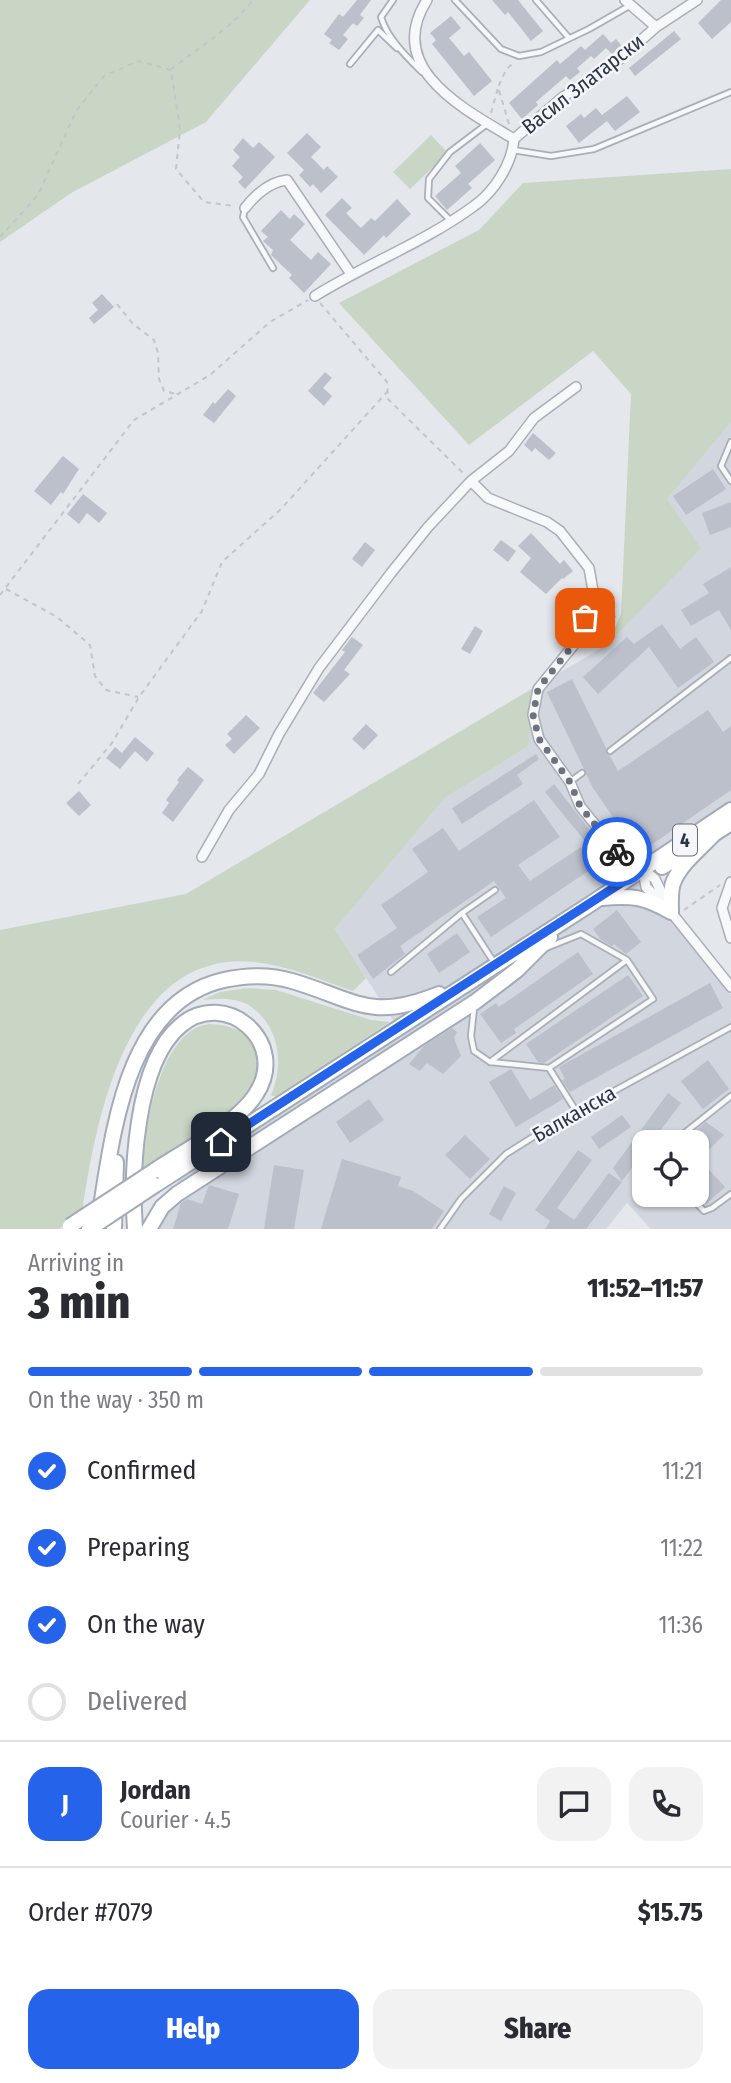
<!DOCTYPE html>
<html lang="en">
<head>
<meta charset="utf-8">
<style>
  :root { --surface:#fff; --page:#f2f2f3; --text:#2b2b33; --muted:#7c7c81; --line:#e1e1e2; --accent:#2563eb }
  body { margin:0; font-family:"Fira Sans Condensed",sans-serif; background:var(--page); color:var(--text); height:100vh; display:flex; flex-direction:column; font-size:26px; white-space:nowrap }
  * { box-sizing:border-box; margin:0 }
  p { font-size:23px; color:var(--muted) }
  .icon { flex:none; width:38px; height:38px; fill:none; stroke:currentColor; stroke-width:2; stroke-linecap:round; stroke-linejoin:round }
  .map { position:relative; height:1229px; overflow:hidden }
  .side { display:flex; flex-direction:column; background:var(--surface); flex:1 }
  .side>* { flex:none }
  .fabs { position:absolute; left:632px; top:1130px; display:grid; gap:14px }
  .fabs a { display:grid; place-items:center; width:77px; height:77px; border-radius:14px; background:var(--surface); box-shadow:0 2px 5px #0004; font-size:35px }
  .pin { position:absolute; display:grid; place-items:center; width:60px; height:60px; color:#fff; margin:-30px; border-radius:14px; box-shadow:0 4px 10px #0006 }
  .courier { position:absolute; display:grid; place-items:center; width:70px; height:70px; margin:-35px; border:5px solid #2563eb; border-radius:50%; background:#fff; color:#222; box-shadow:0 2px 9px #0007 }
  .overview em { font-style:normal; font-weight:800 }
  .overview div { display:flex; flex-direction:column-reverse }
  .overview { display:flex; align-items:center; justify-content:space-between; height:119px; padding:0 28px }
  h1 { font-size:46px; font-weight:800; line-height:52px }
  .bar { display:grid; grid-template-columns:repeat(4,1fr); gap:10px 7px; align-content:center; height:84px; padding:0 28px }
  .bar i { height:9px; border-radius:5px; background:var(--line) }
  .bar .on { background:var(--accent) }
  .bar p { grid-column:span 4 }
  .line { display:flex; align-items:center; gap:18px; padding:0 28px; border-top:2px solid var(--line) }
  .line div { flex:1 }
  .round { display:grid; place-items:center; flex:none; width:74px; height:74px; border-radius:21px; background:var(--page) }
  ol { padding:0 28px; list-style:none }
  li { display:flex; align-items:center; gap:21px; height:77px }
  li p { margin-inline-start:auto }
  li .icon { padding:7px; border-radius:50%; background:var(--accent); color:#fff; stroke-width:4 }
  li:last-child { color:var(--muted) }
  li i { width:38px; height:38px; border:4px solid var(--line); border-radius:50% }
  .primary-button { display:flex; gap:14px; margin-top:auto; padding:14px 28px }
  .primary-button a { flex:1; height:80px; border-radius:21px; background:var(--accent); color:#fff; font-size:28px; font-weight:800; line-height:80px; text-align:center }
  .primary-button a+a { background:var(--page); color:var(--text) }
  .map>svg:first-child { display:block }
  .built { fill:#d2d6de; fill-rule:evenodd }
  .green { fill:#c9d6c5 }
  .building { fill:#bbc0ca }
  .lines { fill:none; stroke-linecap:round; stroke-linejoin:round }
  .service-casing { stroke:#a9aeb7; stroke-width:8 }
  .minor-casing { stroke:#a9aeb7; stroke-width:12 }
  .primary-casing { stroke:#a3abb8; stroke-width:18 }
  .path { stroke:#c2c5cb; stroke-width:2; stroke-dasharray:5 5; stroke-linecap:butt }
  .service { stroke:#f7f8fa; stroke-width:4.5 }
  .minor { stroke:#f7f8fa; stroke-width:9 }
  .primary { stroke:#fff; stroke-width:14 }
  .primary-bridge-casing { stroke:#a3abb8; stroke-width:18; stroke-linecap:butt }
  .primary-bridge { stroke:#fff; stroke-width:14 }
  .done { stroke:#6c737f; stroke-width:7; stroke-dasharray:0 12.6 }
  .route { stroke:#2563eb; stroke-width:9 }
  .labels { text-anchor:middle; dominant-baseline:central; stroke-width:5; stroke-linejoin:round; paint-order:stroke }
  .shield { fill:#f4f6f9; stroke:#676e7b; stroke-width:2 }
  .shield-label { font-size:19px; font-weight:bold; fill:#2b3445 }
  .street-label { font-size:21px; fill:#2b3445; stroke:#f4f6f9 }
</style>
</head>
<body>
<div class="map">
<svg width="731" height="1229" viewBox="0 0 731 1229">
  <rect width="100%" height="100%" fill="#e4e7ec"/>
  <path class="built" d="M731 422V804L635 866 731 995V1229H651L627 1203 606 1229H157L184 1167 398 1028 335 929 445 798 527 746 535 687 607 645 700 550 666 499ZM644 1143H696V1195H644Z"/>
  <path class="green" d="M0 0H310L206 122 71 193 0 242Z
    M431 135 448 153 410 189 393 172Z
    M731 169V422L667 499 701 549 607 645 621 614 631 394 593 351 469 445 339 303 479 230 523 183Z
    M535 687 528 746 445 798 335 929 366 978 353 991C321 980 289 966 255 962 127 948 96 1119 82 1212L59 1229H0V930L186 894Z
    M247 988 276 990 371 1020 390 1022 276 1097 271 1095C284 1065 280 1026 250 1006 236 997 218 999 202 1000L220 992Z
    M210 1024C229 1025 251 1031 258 1051 277 1101 178 1149 143 1172 144 1131 156 1052 194 1029 198 1026 204 1025 210 1024Z"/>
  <path class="building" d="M357 0H371L360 15 364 18 357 26 353 23 343 35 348 39 339 50 329 43 332 40 324 34 339 14 343 17Z
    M492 0H518L543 31 531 41 508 12 505 15Z
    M721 0H731V22L712 39 698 23Z
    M451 16 461 28 449 38 464 56 469 52 492 81 474 96 432 44 436 40 430 33Z
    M674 31 681 39 635 76 629 68Z
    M603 34 611 43 616 39 621 45 612 54 606 48 594 59 591 56 577 68 580 72 570 80 566 76 536 102 538 105 522 119 509 103 557 60 560 64 581 46 585 50Z
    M627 96 640 112 615 131 602 115Z
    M596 108 607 121 579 143 566 126 581 114 584 118Z
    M307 133 321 147 311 157 324 170 327 166 338 177 321 193 313 184 310 187 299 175 304 170 287 153Z
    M243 138 253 148 259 142 275 157 245 189 238 182 243 177 232 166 240 157 233 150Z
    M480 143 495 160 468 184 472 188 447 210 435 196 461 173 455 166Z
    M342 198 352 208 346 213 361 228 371 218 375 221 397 199 411 214 386 238 384 235 364 255 325 215Z
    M281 210 290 219 294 214 305 224 290 240 311 260 318 252 331 264 304 293 289 278 292 275 271 255 273 250 263 241 268 237 261 231Z
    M102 294 114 307 94 324 89 318 98 310 92 303Z
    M325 372 332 378 323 388 332 396 324 406 308 391Z
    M228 389 236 396 214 423 203 415 213 402 215 404Z
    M533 433 556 453 549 460 535 448 532 452 524 445Z
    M63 456 79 469 63 494 61 492 51 505 34 491Z
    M713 469 726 489 686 515 673 496Z
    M83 494 107 513 99 523 87 513 79 524 67 514Z
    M731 502V527L710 535 702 513Z
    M531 533 560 564 564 560 573 571 563 579 562 578 546 594 520 572 531 558 518 546Z
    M501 540 516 551 508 562 493 550Z
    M365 542 375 550 362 567 352 559Z
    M731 567V630L719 610 691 626 681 610 709 593 703 584Z
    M605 610 616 616 604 640 593 634Z
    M662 624 680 649 696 637 714 662 678 688 649 647 598 694 583 677 627 637 634 644Z
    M475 626 483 631 470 654 461 649Z
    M352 637 363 645 344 670 350 674 324 702 313 693 345 652 342 650Z
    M572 679 606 748V753L610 756 618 771 708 710 723 732 731 726V790L638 854 593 788 547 692Z
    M246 715 260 728 234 754 225 745 232 739 227 734Z
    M366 724 378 735 364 750 352 739Z
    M135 737 154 753 147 762 135 751 120 769 106 758 115 747 122 753Z
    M536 754 539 759 517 775 523 784 462 824 452 808Z
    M188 767 204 780 173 822 162 813 169 803 166 800 179 782 177 780Z
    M554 784 597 839 589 846 545 792Z
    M79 791 91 805 79 816 66 803Z
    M534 800 560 837 518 865 530 881 581 847 594 867 491 937 477 917 506 898 494 881 400 946 405 954 373 979 357 955 397 928 381 905 428 872 412 849 443 828 459 851Z
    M617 910 641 942 626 954 614 944 612 946 601 940 593 929Z
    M457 933 470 952 439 973 427 954Z
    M578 952 593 974 514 1029 516 1033 501 1043 480 1014 496 1003 499 1007Z
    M628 975 643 996 544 1063 538 1062 526 1044Z
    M710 983 723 1008 570 1092 562 1080 565 1079 559 1067Z
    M452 1028 457 1032 454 1038 461 1056 443 1074 427 1063 420 1071 409 1064 424 1046Z
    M708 1060 729 1089 703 1109 681 1081Z
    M511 1069 530 1100 554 1085 563 1099 516 1127 489 1082Z
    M668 1093 681 1103 651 1143H644V1152L622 1181 613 1168Z
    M369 1099 384 1120 350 1143 336 1122Z
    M622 1115 631 1127 599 1149 591 1137Z
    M706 1122 724 1135 699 1159 725 1187 706 1204 696 1194V1143H680Z
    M465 1135 490 1159 470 1179 445 1155Z
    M578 1150 592 1160 557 1208 574 1220 609 1173 622 1182 586 1229H545L550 1221 535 1210Z
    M342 1159 401 1177 398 1186 413 1191 444 1211 432 1229H321Z
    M274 1165 304 1170 294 1229H264Z
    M209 1185 239 1194 228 1229H173L181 1203 187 1199 202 1204Z
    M504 1186 516 1193 501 1221 489 1214Z"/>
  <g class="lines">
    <defs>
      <path id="service" d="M393 0 381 17C387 38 407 57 422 72
        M455 0 501 49 519 56 541 52 589 29 629 6
        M536 0 569 38
        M350 64 378 30 397 48
        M513 150 551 156 594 149 731 92
        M245 209 243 217 273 268
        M450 220 428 198 429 179 450 152 487 124
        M731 442 721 466 731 481
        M610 751 731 658
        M571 781 582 773
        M462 913 495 964
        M546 948 581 934 627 960 653 999 549 1068
        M391 972 462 913 495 890
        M474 1008 471 1036 474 1051 490 1062 549 1068 576 1111
        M490 1062 627 960
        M672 1143 731 1096
        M689 1195 704 1211 712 1208 731 1194
        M440 1229 461 1199 506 1154 552 1125 731 1027"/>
      <path id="minor" d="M427 0C383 69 466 110 514 139
        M625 0 656 27
        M245 208C256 194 269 182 287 180L351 274
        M315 296C366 264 425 242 474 206 494 192 512 164 514 139L563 97 614 64 656 27 697 0
        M471 481 488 498 547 522 560 531 589 568 594 596 577 641 538 689 533 715 539 739 570 782 580 806 635 874
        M202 857 229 810 259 774 279 734 319 668 391 573 428 527 471 481 509 451 534 418 576 387
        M647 868 644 876 646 887 671 912 731 987
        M641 871H645L655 879 667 904
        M731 882 722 908 731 938"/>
      <path id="primary" d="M662 867 731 823
        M602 898C632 895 645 897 671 912 671 903 670 892 673 883 680 864 701 848 714 834
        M155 1185 589 905 731 810
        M100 1213C113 1132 126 1002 224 980 247 975 269 974 292 981 356 1000 370 1022 439 994
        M114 1229 116 1162
        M135 1229C131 1174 135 1064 180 1026 225 987 290 1042 256 1094 238 1123 184 1151 154 1171
        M149 1229 162 1207 177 1194 475 1002 517 970 550 937"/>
    </defs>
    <use href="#service" class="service-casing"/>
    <use href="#minor" class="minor-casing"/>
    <use href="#primary" class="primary-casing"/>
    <path class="path" d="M171 69C199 48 231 28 253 0
      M491 113 498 88
      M509 124 498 87 506 70 514 62
      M0 237 38 195 76 111 104 76 138 61 171 70 180 129 176 169 204 202 234 206
      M320 303 387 382 388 399 465 475
      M117 304 133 324 154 340 158 353 159 379 164 391 176 394
      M6 589 57 617 90 645 95 676 106 690 138 697
      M0 595 134 420 210 375 270 322 308 300
      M78 784 112 743 139 697 202 611 222 562 281 509 387 392
      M684 910 720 885"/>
    <use href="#service" class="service"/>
    <use href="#minor" class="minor"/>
    <use href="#primary" class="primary"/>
    <defs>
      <path id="primary-bridge" d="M70 1226 154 1171
        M89 1229 155 1185"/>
    </defs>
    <use href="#primary-bridge" class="primary-bridge-casing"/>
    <use href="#primary-bridge" class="primary-bridge"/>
  </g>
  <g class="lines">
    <path class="done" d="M585 618 577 640 538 689 533 715 539 739 570 782 580 806 617 852"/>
    <path class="route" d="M221 1142 635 874 617 852"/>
  </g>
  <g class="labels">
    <rect class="shield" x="673" y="824.5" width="24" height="31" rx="5"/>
    <g class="shield-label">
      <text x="685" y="840">4</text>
    </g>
    <g class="street-label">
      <text transform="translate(583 84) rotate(-38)">Васил Златарски</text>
      <text transform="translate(574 1114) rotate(-30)">Балканска</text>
    </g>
  </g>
</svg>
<div class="fabs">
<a><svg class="icon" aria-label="locate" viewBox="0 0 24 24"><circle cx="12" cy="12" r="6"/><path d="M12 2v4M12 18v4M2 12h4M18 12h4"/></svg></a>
</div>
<div class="pin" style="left:585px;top:618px;background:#ea580c"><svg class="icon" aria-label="bag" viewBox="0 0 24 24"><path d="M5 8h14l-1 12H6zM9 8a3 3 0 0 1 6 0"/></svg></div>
<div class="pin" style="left:221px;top:1142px;background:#1f2937"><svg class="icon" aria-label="home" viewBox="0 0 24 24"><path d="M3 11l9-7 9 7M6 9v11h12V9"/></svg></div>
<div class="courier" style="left:617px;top:852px"><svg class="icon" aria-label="bike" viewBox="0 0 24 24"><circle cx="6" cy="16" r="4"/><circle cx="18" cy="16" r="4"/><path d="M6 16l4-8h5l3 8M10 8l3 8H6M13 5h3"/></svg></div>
</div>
<section class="side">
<div class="overview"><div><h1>3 min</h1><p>Arriving in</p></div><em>11:52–11:57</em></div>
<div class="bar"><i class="on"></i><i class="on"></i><i class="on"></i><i></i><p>On the way · 350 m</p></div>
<ol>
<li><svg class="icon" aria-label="check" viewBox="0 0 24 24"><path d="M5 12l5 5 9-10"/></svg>Confirmed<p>11:21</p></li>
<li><svg class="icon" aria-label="check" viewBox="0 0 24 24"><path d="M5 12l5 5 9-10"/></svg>Preparing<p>11:22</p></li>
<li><svg class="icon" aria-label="check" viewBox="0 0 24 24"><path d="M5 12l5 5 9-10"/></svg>On the way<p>11:36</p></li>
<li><i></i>Delivered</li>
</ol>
<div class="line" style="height:126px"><b class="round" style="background:var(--accent);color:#fff">J</b><div><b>Jordan</b><p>Courier · 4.5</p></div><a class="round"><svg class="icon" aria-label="chat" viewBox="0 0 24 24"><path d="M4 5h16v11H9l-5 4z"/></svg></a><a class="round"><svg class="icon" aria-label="phone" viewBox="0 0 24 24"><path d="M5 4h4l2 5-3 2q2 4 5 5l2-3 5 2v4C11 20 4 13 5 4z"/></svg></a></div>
<div class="line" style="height:91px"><div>Order #7079</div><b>$15.75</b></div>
<div class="primary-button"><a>Help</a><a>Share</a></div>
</section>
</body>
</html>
